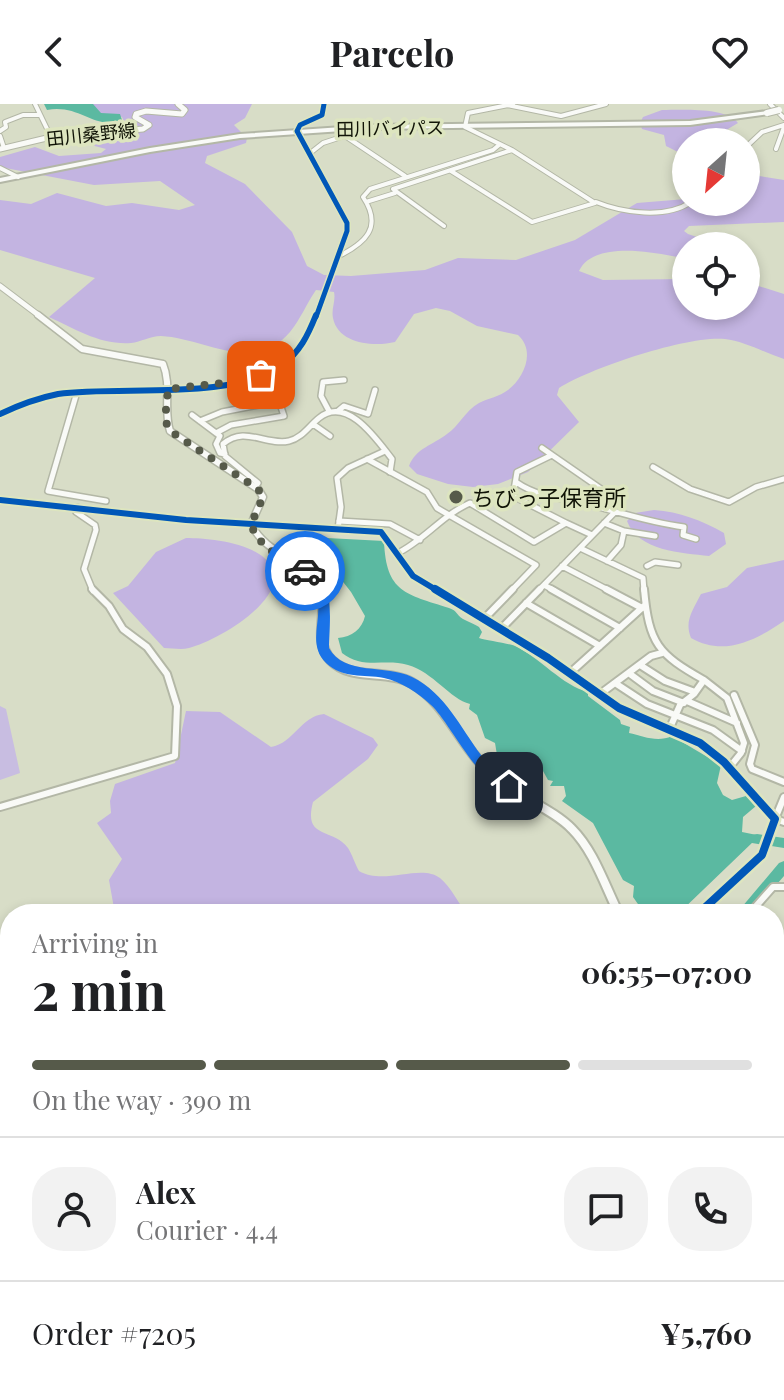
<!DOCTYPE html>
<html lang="en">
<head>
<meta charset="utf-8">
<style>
  :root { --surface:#fff; --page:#f2f2f2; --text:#202124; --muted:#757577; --line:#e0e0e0; --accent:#565a4a }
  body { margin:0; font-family:"Playfair Display","Noto Sans JP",serif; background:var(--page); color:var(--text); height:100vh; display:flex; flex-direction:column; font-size:30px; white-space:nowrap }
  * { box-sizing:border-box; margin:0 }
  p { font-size:26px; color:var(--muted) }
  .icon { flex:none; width:44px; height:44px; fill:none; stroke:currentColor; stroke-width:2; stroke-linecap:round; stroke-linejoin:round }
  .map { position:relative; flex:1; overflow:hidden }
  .side { position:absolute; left:0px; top:800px; width:784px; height:496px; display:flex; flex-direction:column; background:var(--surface); border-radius:32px 32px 0 0; box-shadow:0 4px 12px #0003 }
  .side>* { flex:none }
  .needle { width:52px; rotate:207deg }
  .tools { position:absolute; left:672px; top:24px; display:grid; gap:16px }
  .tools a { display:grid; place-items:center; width:88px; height:88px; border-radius:50%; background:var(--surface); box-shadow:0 4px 12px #0003; font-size:40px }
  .pin { position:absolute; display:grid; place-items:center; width:68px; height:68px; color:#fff; margin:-34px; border-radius:16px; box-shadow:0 4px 12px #0006 }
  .courier { position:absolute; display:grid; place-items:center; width:80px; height:80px; margin:-40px; border:6px solid #1a73e8; border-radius:50%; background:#fff; color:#222; box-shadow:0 2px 10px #0007 }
  .headline em { font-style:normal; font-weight:700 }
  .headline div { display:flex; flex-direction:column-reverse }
  .headline { display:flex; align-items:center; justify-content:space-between; height:136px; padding:0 32px }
  h1 { font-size:52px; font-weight:700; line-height:60px }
  .bar { display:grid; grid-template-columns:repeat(4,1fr); gap:12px 8px; align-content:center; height:96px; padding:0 32px }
  .bar i { height:10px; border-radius:6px; background:var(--line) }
  .bar .current { background:var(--accent) }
  .bar p { grid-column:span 4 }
  .line { display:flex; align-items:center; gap:20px; padding:0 32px; border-top:2px solid var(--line) }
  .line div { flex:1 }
  .round { display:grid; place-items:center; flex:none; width:84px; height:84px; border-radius:32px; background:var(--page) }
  header { display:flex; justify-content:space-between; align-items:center; height:104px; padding:0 32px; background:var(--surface); font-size:36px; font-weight:700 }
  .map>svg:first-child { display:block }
  .green { fill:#c8bde1 }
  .forest { fill:#c3b4e1 }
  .water { fill:#5bb9a1 }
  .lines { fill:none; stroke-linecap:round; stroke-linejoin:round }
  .river { fill:#5bb9a1; fill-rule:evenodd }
  .minor-far3-casing { stroke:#b3b7a6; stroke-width:6 }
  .minor-far2-casing { stroke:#b3b7a6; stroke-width:8 }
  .minor-far1-casing { stroke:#b3b7a6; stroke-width:10 }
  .minor-casing { stroke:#b3b7a6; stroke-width:12 }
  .tertiary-far3-casing { stroke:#b3b7a6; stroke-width:6 }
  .tertiary-far2-casing { stroke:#b3b7a6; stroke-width:8 }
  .tertiary-far1-casing { stroke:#b3b7a6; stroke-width:11 }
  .tertiary-casing { stroke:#b3b7a6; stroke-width:13 }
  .secondary-far3-casing { stroke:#b3b7a6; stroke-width:7 }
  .secondary-far2-casing { stroke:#b3b7a6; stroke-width:9 }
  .secondary-far1-casing { stroke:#b3b7a6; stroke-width:12 }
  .secondary-casing { stroke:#b3b7a6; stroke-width:14 }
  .primary-casing { stroke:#b3b7a6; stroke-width:7 }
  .trunk-casing { stroke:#b3b7a6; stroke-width:4 }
  .minor-far3 { stroke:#f9faf7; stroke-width:4 }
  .minor-far2 { stroke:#f9faf7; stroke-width:5 }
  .minor-far1 { stroke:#f9faf7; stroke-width:6 }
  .minor { stroke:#f9faf7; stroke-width:8 }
  .tertiary-far3 { stroke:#f9faf7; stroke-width:4 }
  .tertiary-far2 { stroke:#f9faf7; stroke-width:5 }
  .tertiary-far1 { stroke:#f9faf7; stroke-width:7 }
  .tertiary { stroke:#f9faf7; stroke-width:9 }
  .secondary-far3 { stroke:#f9faf7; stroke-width:5 }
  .secondary-far2 { stroke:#f9faf7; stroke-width:6 }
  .secondary-far1 { stroke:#f9faf7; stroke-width:8 }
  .secondary { stroke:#f9faf7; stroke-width:10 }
  .primary { stroke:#f9faf7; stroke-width:5 }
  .trunk { fill:#f9faf7; fill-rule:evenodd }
  .trunk-bridge-casing { stroke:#b3b7a6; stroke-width:8; stroke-linecap:butt }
  .trunk-bridge { stroke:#f9faf7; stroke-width:6 }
  .cycleway-far2-casing { stroke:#dde5bf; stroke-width:8 }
  .cycleway-far1-casing { stroke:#dde5bf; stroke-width:10 }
  .cycleway-casing { stroke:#dde5bf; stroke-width:13 }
  .cycleway-far2 { stroke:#0057b8; stroke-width:5 }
  .cycleway-far1 { stroke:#0057b8; stroke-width:6 }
  .cycleway { stroke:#0057b8; stroke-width:8 }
  .route { fill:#1a73e8 }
  .done { stroke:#565a4a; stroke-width:8; stroke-dasharray:0 14.4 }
  .poi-dot { fill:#565a4a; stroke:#dde5bf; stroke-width:3 }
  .labels { text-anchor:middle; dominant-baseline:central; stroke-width:7; stroke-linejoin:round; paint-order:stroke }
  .far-street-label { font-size:18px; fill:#101306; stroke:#dde5bf }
  .poi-label { font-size:22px; fill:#101306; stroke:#dde5bf; text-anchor:start }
</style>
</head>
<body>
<header><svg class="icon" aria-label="back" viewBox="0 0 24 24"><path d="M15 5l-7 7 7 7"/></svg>Parcelo<svg class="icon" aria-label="heart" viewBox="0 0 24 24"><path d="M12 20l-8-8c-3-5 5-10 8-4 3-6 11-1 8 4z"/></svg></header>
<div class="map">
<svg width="784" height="1296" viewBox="0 0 784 1296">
  <rect width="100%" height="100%" fill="#d8ddc7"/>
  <path class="green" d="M0 602 6 605 20 669 0 676Z
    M10 1125V1286H423L434 1296H0V1131Z"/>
  <path class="forest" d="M87 0H252L245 14 234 21 247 34 246 39 207 52 205 59 245 80 292 128 307 162 324 171 351 172 425 166 458 154 516 156 575 136 637 99 686 95V98H746V70L784 76V118L689 122 684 127 688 130 724 142H686V155C659 149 594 135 579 167L603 176 686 175V202H746V178L784 190V255C765 249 744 237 725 235 688 231 590 264 559 284L557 291 579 318 528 368 498 380 473 383 448 380 417 370 409 362C416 344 433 341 447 330 459 322 465 307 479 299 489 294 499 293 508 286 524 274 536 247 518 231L477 222 450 207 436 204 414 210 395 238C374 243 338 240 333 214 331 205 336 197 334 188L316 186C307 199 300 216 290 228 253 271 205 234 161 232 150 232 141 238 131 239 100 241 75 225 49 213L95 174 0 146V96L31 100 57 89 106 102 132 99 179 106 195 101 160 77 94 81 0 63V53L35 43 59 52 101 49 106 45 76 37 128 26 122 13 93 9Z
    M662 6C681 6 727 3 738 19L706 38H686V52L666 42 664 31 642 25 640 19 643 13Z
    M654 406C680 408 701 416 724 429L726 440 709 452C682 449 638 447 627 417L635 409Z
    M186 434C211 434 276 440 274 476 271 505 214 538 189 544 181 546 172 544 164 544L113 489 128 482 156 448Z
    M784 456V517C756 536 724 553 691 534 684 517 693 506 701 490L727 483 747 464Z
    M186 607 220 608 271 643C294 639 301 612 324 610L373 634 378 641 368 655 313 698C303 736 332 723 348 744 352 750 355 760 359 767 385 782 420 759 440 774 450 782 459 799 466 810H115L109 776 122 755 97 719 111 709 110 697 115 680 175 659Z"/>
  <path class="water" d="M44 0H93L101 9 120 10 122 16C94 27 81 0 47 6Z
    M289 432 384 437C386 489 406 490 449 504 458 507 455 510 463 515 468 518 475 520 479 523L482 528 479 534C485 536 511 540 515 542 539 553 563 582 588 588V592L620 616 621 620 630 623 629 629C643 632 657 639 672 632L721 661 717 679 723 691 732 696 746 692 756 702 743 713 742 728 767 733 765 738 754 737 678 810H645L633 793 634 782 623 776 593 719 562 697 566 692 564 682H550L553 677 548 676 543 667 524 669 497 651 495 639 485 634 477 611 469 605 470 600C450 595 433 568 408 561 385 554 363 566 342 549L338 534C352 533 362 525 365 512L351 488 329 460Z"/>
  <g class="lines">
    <path class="river" d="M757 730 784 734V744L752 739 751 735 752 731Z
      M784 757V772L751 810H736L779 759Z
      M774 844 784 850V865L774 859Z"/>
    <defs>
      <path id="minor-far3" d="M35 0 51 33
        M770 0 784 14
        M507 1 561 12 606 0
        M0 27 6 23 5 18 23 11H39
        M0 32 4 44
        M345 32 405 72
        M746 43 762 28 784 21
        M776 45 784 23
        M0 64 18 73
        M596 98C623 109 666 115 691 98"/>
      <path id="minor-far2" d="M77 288 48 387 106 397
        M329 307 321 292 323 278 344 276
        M338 307 344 302 368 310 375 286
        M192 311 220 332 216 340 220 349 225 350
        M200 317 222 308 279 297 284 312 231 321 216 329
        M313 320 330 332
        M542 344 552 351 517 368 513 392 566 419
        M552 351 604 387
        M653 363 690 385 729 398 756 383 784 375
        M516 378C540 395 570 395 599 403 628 411 653 419 684 423L683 431 696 435
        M255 383 258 379 225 352 223 340C245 321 265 342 289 337 302 334 309 322 319 314 347 291 377 336 392 355L390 368
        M77 403 76 408 95 421 96 426 84 465 93 487
        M449 411 536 461 511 487
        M339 417 390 420 420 436
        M604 419 624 427 621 441 607 457
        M624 427 655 432
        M580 444 643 474 644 487
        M396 450C424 437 442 411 470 399L534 438 566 419 592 431
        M562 462 610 487
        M647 462 655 458 678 461
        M544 481 555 487
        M538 487 615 408"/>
      <path id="minor-far1" d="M551 485 620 524
        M606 485 642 504
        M644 485C649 540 658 550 704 576L694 590 680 601 669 626
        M526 499 600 542
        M484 515 513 485
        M501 525 540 485
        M640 561 665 577 695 588
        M570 569 644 502
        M630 570 653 587 684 599
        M704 576 727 594 744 639 741 649 729 664
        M615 579 647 600 713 626 742 647
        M600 590 651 552 662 549
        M734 591 755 641 750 660 752 665 784 678
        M687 597 737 619
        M784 693 775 715 784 718
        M0 703 175 652 177 602 167 570 147 543 123 525 109 502 92 485
        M749 810 773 783H784"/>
      <path id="minor" d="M774 1064 784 1060
        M682 1286 692 1296"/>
      <path id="tertiary-far3" d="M309 50 323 39 372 23
        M451 67 532 118 595 99 512 46 465 23 468 9 513 0
        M366 98 395 89
        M444 122 393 85 512 46
        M337 153C366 139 383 123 363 93L370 85 493 46 499 41
        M316 213 347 127V119L297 27 300 21 322 11 324 0"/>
      <path id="tertiary-far2" d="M0 310C19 301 38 294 58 290 122 281 228 298 282 261 300 248 308 231 316 211
        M367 355 427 388 437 404 449 411
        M0 396 186 416 381 428 413 472 438 487
        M338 425 341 403 337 374 348 364 385 347"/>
      <path id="tertiary-far1" d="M435 485 548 554 619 604 700 639 724 658 775 715 762 751 698 810"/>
      <path id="tertiary" d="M0 1052H10"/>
      <path id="secondary-far3" d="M0 182 41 213"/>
      <path id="secondary-far2" d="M38 211 82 245 163 260C172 282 163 305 170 327L258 385 263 393 251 420C267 453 308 455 323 487"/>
      <path id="secondary-far1" d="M322 485C328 507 313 538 331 556 351 577 387 565 412 579 446 599 459 639 487 666 511 690 552 704 572 725 594 747 605 782 619 810"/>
      <path id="secondary" d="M774 1030 784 1036"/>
      <path id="primary" d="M0 45 51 33 143 25 149 21 135 13 136 10 146 7 182 10 185 6 178 0"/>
      <path id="trunk" d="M767 7 770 9 769 10 690 21 372 25 240 34 150 48 0 78V74L150 44 240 30 372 21 690 17Z"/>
    </defs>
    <use href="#minor-far3" class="minor-far3-casing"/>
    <use href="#minor-far2" class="minor-far2-casing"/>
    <use href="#minor-far1" class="minor-far1-casing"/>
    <use href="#minor" class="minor-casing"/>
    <use href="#tertiary-far3" class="tertiary-far3-casing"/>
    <use href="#tertiary-far2" class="tertiary-far2-casing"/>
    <use href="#tertiary-far1" class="tertiary-far1-casing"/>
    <use href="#tertiary" class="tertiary-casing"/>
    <use href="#secondary-far3" class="secondary-far3-casing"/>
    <use href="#secondary-far2" class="secondary-far2-casing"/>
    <use href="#secondary-far1" class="secondary-far1-casing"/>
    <use href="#secondary" class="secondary-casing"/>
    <use href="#primary" class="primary-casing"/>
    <use href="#trunk" class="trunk-casing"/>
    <use href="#minor-far3" class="minor-far3"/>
    <use href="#minor-far2" class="minor-far2"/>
    <use href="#minor-far1" class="minor-far1"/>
    <use href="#minor" class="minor"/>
    <use href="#tertiary-far3" class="tertiary-far3"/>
    <use href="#tertiary-far2" class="tertiary-far2"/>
    <use href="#tertiary-far1" class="tertiary-far1"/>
    <use href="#tertiary" class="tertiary"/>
    <use href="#secondary-far3" class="secondary-far3"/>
    <use href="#secondary-far2" class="secondary-far2"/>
    <use href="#secondary-far1" class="secondary-far1"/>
    <use href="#secondary" class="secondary"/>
    <use href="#primary" class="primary"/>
    <use href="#trunk" class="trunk"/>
    <defs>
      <path id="trunk-bridge" d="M767 9 779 6"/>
    </defs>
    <use href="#trunk-bridge" class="trunk-bridge-casing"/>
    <use href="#trunk-bridge" class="trunk-bridge"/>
    <defs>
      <path id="cycleway-far2" d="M316 213 347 127V119L297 27 300 21 322 11 324 0"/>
      <path id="cycleway-far1" d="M0 310C19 301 38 294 58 290 122 281 228 298 282 261 300 248 308 231 316 211
        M0 396 186 416 381 428 413 472 438 487"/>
      <path id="cycleway" d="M435 485 548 554 619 604 700 639 724 658 775 715 762 751 698 810"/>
    </defs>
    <use href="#cycleway-far2" class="cycleway-far2-casing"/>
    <use href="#cycleway-far1" class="cycleway-far1-casing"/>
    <use href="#cycleway" class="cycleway-casing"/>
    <use href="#cycleway-far2" class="cycleway-far2"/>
    <use href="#cycleway-far1" class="cycleway-far1"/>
    <use href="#cycleway" class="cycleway"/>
  </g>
  <path class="route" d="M301 465C338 462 329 520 329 544 344 572 386 560 412 573 446 590 460 623 481 651 489 661 503 670 514 678V686C484 692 451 619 431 601 418 589 402 578 384 574 363 570 343 575 326 559 300 533 338 500 301 470Z"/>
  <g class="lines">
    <path class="done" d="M261 271 241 277 168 285 165 316 170 327 258 385 263 393 251 420C259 445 284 454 305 467"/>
  </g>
  <circle class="poi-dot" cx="456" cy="393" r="8"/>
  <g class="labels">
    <g class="far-street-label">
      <text transform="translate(390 24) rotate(-1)">田川バイパス</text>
      <text transform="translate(91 30) rotate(-6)">田川桑野線</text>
    </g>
    <g class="poi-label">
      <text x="472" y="393">ちびっ子保育所</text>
    </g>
  </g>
</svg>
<div class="tools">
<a><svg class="needle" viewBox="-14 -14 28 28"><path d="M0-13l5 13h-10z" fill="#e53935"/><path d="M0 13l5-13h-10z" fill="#757577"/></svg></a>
<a><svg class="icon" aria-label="locate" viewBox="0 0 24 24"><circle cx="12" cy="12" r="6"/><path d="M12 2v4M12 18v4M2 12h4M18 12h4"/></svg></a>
</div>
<div class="pin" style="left:261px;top:271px;background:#ea580c"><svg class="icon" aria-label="bag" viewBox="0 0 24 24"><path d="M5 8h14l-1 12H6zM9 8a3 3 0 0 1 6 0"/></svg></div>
<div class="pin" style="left:509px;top:682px;background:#1f2937"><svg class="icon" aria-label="home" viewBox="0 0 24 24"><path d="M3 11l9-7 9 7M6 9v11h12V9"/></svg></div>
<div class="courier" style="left:305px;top:467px"><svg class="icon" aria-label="car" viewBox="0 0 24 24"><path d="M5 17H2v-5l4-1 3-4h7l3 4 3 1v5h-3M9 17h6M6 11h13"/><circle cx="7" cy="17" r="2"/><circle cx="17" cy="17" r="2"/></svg></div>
<section class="side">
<div class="headline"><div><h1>2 min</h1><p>Arriving in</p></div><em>06:55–07:00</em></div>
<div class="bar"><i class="current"></i><i class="current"></i><i class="current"></i><i></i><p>On the way · 390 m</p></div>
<div class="line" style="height:144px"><a class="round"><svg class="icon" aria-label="person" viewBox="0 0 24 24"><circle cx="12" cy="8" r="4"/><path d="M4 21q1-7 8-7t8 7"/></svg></a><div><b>Alex</b><p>Courier · 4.4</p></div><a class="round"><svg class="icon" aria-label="chat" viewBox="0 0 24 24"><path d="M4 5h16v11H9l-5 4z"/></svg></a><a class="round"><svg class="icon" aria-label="phone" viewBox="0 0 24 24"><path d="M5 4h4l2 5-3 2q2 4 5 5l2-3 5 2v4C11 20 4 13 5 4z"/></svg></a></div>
<div class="line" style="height:104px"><div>Order #7205</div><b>¥5,760</b></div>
</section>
</div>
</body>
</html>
